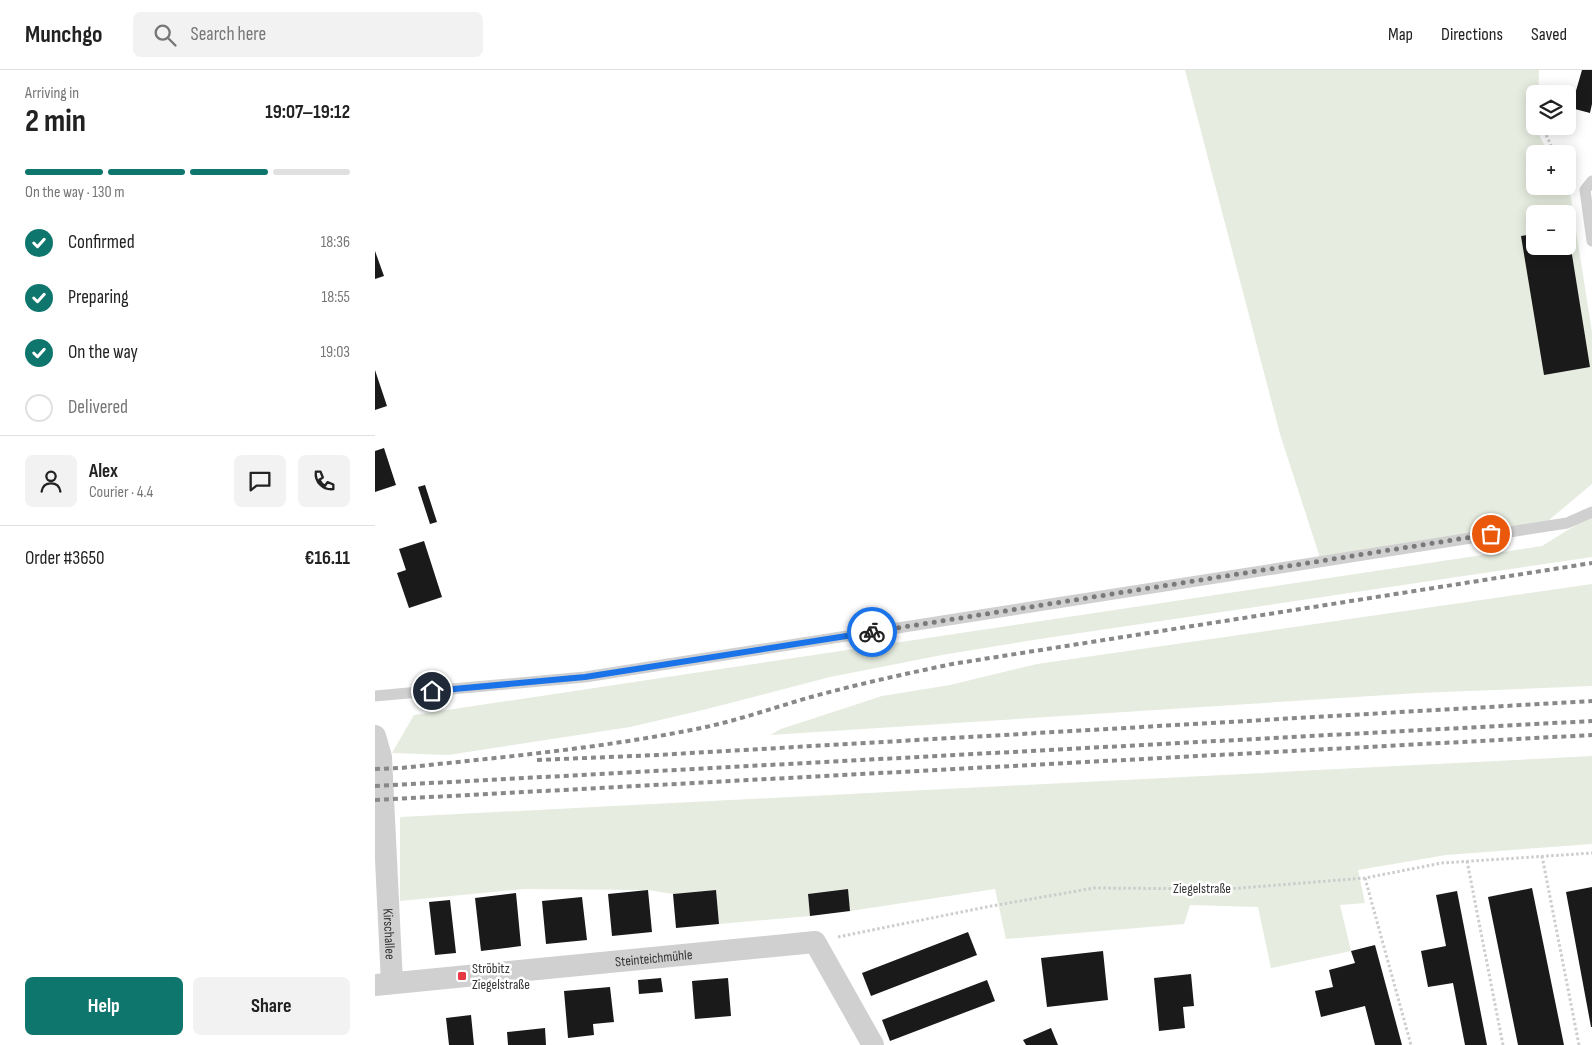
<!DOCTYPE html>
<html lang="en">
<head>
<meta charset="utf-8">
<style>
  :root { --surface:#fff; --page:#f2f2f2; --text:#222; --muted:#767676; --line:#e0e0e0; --accent:#0f766e }
  body { margin:0; font-family:"Sofia Sans Condensed",sans-serif; background:var(--page); color:var(--text); height:100vh; display:flex; flex-direction:column; font-size:19px; white-space:nowrap }
  * { box-sizing:border-box; margin:0 }
  p { font-size:16px; color:var(--muted) }
  .icon { flex:none; width:28px; height:28px; fill:none; stroke:currentColor; stroke-width:2; stroke-linecap:round; stroke-linejoin:round }
  .map { position:relative; flex:1; overflow:hidden }
  .side { display:flex; flex-direction:column; background:var(--surface); width:375px }
  .side>* { flex:none }
  .buttons { position:absolute; left:1151px; top:15px; display:grid; gap:10px }
  .buttons a { display:grid; place-items:center; width:50px; height:50px; border-radius:8px; background:var(--surface); box-shadow:0 2px 12px #0003; font-size:25px }
  .pin { position:absolute; display:grid; place-items:center; width:42px; height:42px; color:#fff; margin:-21px; border:2px solid #fff; border-radius:50%; box-shadow:0 1px 5px #0007 }
  .courier { position:absolute; display:grid; place-items:center; width:50px; height:50px; margin:-25px; border:4px solid #1a73e8; border-radius:50%; background:#fff; color:#222; box-shadow:0 1px 6px #0007 }
  .overview em { font-style:normal; font-weight:700 }
  .overview div { display:flex; flex-direction:column-reverse }
  .overview { display:flex; align-items:center; justify-content:space-between; height:85px; padding:0 25px }
  h1 { font-size:32px; font-weight:700; line-height:38px }
  .bar { display:grid; grid-template-columns:repeat(4,1fr); gap:8px 5px; align-content:center; height:60px; padding:0 25px }
  .bar i { height:6px; border-radius:4px; background:var(--line) }
  .bar .active { background:var(--accent) }
  .bar p { grid-column:span 4 }
  .line { display:flex; align-items:center; gap:12px; padding:0 25px; border-top:1px solid var(--line) }
  .line div { flex:1 }
  .round { display:grid; place-items:center; flex:none; width:52px; height:52px; border-radius:8px; background:var(--page) }
  ol { padding:0 25px; list-style:none }
  li { display:flex; align-items:center; gap:15px; height:55px }
  li p { margin-inline-start:auto }
  li .icon { padding:5px; border-radius:50%; background:var(--accent); color:#fff; stroke-width:4 }
  li:last-child { color:var(--muted) }
  li i { width:28px; height:28px; border:2px solid var(--line); border-radius:50% }
  .button { display:flex; gap:10px; margin-top:auto; padding:10px 25px }
  .button a { flex:1; height:58px; border-radius:8px; background:var(--accent); color:#fff; font-size:20px; font-weight:700; line-height:58px; text-align:center }
  .button a+a { background:var(--page); color:var(--text) }
  header { display:flex; align-items:center; gap:30px; box-sizing:border-box; height:70px; padding:0 25px; background:var(--surface); border-bottom:1px solid var(--line) }
  header strong { font-size:24px }
  nav { display:flex; gap:28px; margin-inline-start:auto; font-size:18px }
  .search { width:350px; height:45px; background:var(--page); display:flex; align-items:center; gap:12px; box-sizing:border-box; padding:0 18px; border-radius:8px; color:var(--muted); font-size:19px }
  main { display:flex; flex:1; min-height:0 }
  .map>svg:first-child { display:block }
  .green { fill:#e6ecdf; fill-rule:evenodd }
  .building { fill:#1a1a1a }
  .lines { fill:none; stroke-linecap:round; stroke-linejoin:round }
  .path { stroke:#cdcdcd; stroke-width:3; stroke-dasharray:2.5 2.5; stroke-linecap:butt }
  .lane { stroke:#d0d0d0; stroke-width:11 }
  .street { stroke:#d0d0d0; stroke-width:22 }
  .rail { stroke:#888; stroke-width:4; stroke-dasharray:5 4; stroke-linecap:butt }
  .done { stroke:#7a7a7a; stroke-width:5; stroke-dasharray:0 9 }
  .route { stroke:#1a73e8; stroke-width:6 }
  .poi-dot { fill:#e63946; stroke:#fff; stroke-width:2 }
  .labels { text-anchor:middle; dominant-baseline:central; stroke-width:5; stroke-linejoin:round; paint-order:stroke }
  .street-label { font-size:14px; fill:#333; stroke:#fff }
  .poi-label { font-size:14px; fill:#333; stroke:#fff; text-anchor:start }
</style>
</head>
<body>
<header>
<strong>Munchgo</strong>
<div class="search"><svg class="icon" aria-label="search" viewBox="0 0 24 24"><circle cx="10" cy="10" r="6"/><path d="M15 15l6 6"/></svg>Search here</div>
<nav><a>Map</a><a>Directions</a><a>Saved</a></nav>
</header>
<main>
<section class="side">
<div class="overview"><div><h1>2 min</h1><p>Arriving in</p></div><em>19:07–19:12</em></div>
<div class="bar"><i class="active"></i><i class="active"></i><i class="active"></i><i></i><p>On the way · 130 m</p></div>
<ol>
<li><svg class="icon" aria-label="check" viewBox="0 0 24 24"><path d="M5 12l5 5 9-10"/></svg>Confirmed<p>18:36</p></li>
<li><svg class="icon" aria-label="check" viewBox="0 0 24 24"><path d="M5 12l5 5 9-10"/></svg>Preparing<p>18:55</p></li>
<li><svg class="icon" aria-label="check" viewBox="0 0 24 24"><path d="M5 12l5 5 9-10"/></svg>On the way<p>19:03</p></li>
<li><i></i>Delivered</li>
</ol>
<div class="line" style="height:90px"><a class="round"><svg class="icon" aria-label="person" viewBox="0 0 24 24"><circle cx="12" cy="8" r="4"/><path d="M4 21q1-7 8-7t8 7"/></svg></a><div><b>Alex</b><p>Courier · 4.4</p></div><a class="round"><svg class="icon" aria-label="chat" viewBox="0 0 24 24"><path d="M4 5h16v11H9l-5 4z"/></svg></a><a class="round"><svg class="icon" aria-label="phone" viewBox="0 0 24 24"><path d="M5 4h4l2 5-3 2q2 4 5 5l2-3 5 2v4C11 20 4 13 5 4z"/></svg></a></div>
<div class="line" style="height:65px"><div>Order #3650</div><b>€16.11</b></div>
<div class="button"><a>Help</a><a>Share</a></div>
</section>
<div class="map">
<svg width="1217" height="975" viewBox="0 0 1217 975">
  <rect width="100%" height="100%" fill="#fff"/>
  <path class="green" d="M810 0H1164L1163 24H1160V56H1162V61L1174 84H1160V116H1192L1195 122 1217 262V414L1161 461 947 494 905 364ZM1160 144H1192V176H1160Z
    M1217 445V487L658 570 567 585 455 607 332 639 255 657 73 685 17 683 39 645 1167 476Z
    M1217 514V616L1043 623 395 665 406 659 507 626 575 615 662 594Z
    M1217 686V774L1071 785 983 800 990 833 965 835 976 881 896 898 883 837 815 835 809 854 631 869 620 819 475 841 472 819 433 824 435 846 344 854 341 820 298 824 273 820 149 819 25 831V747Z"/>
  <path class="building" d="M1207 0H1217V34L1215 43 1196 38Z
    M1160 164V176H1192L1194 166 1215 297 1169 305 1146 166Z
    M0 181 9 206 0 209Z
    M0 300 12 336 0 340Z
    M9 378 21 415 0 422V381Z
    M50 415 62 452 55 454 43 417Z
    M49 471 67 527 34 538 22 503 31 500 24 479Z
    M1217 817V957H1216L1191 822Z
    M1157 818 1189 975H1143L1113 827Z
    M473 819 475 841 435 846 433 824Z
    M273 820 277 862 237 866 233 824Z
    M341 820 344 854 301 858 298 824Z
    M1082 821 1112 975H1090L1078 913 1053 917 1046 881 1071 876 1061 825Z
    M141 823 146 876 106 881 100 828Z
    M207 827 212 870 171 874 167 831Z
    M75 830 81 883 60 885 54 832Z
    M593 862 602 885 496 926 487 903Z
    M1000 875 1027 975H1000L990 936 946 947 940 921 958 917 954 900 980 893 976 881Z
    M728 881 733 930 672 937 666 888Z
    M816 904 819 936 808 937 810 958 784 961 779 908Z
    M286 908 288 922 264 924 263 910Z
    M353 908 356 946 320 949 317 911Z
    M612 910 620 931 515 971 507 950Z
    M235 917 239 952 218 954 219 965 193 968 189 921Z
    M96 945 99 975H74L71 948Z
    M170 958 171 975H133L132 962Z
    M676 958 683 975H651L648 970Z"/>
  <g class="lines">
    <path class="path" d="M1167 56 1180 84
      M1192 99 1200 108
      M1167 786 1204 975
      M1092 791 1128 975
      M990 808 1036 975
      M463 867 611 837 719 818 853 819 990 808 1067 793 1217 783"/>
    <path class="lane" d="M1217 111 1210 120 1217 171
      M0 626 210 607 1192 453 1217 442"/>
    <g class="street">
      <path id="s1" d="M0 666 6 687 17 913"/>
      <path id="s2" d="M0 915 440 872 498 975"/>
    </g>
    <path class="rail" d="M162 690 282 685 1217 631
      M0 699 26 698C128 687 230 678 331 657 367 649 401 637 436 627 483 614 530 604 577 594L1217 493
      M0 716 1217 651
      M0 730 1217 665"/>
  </g>
  <g class="lines">
    <path class="done" d="M497 562 1116 464"/>
    <path class="route" d="M57 621 210 607 497 562"/>
  </g>
  <rect class="poi-dot" x="82" y="901" width="10" height="10" rx="2.5"/>
  <g class="labels">
    <g class="street-label">
      <text x="827" y="818">Ziegelstraße</text>
      <text stroke="none"><textPath href="#s1" startOffset="199">Kirschallee</textPath></text>
      <text stroke="none"><textPath href="#s2" startOffset="280">Steinteichmühle</textPath></text>
    </g>
    <g class="poi-label">
      <text x="97" y="898">Ströbitz<tspan x="97" dy="16">Ziegelstraße</tspan></text>
    </g>
  </g>
</svg>
<div class="buttons">
<a><svg class="icon" aria-label="layers" viewBox="0 0 24 24"><path d="M12 4l9 5-9 5-9-5zM3 14l9 5 9-5"/></svg></a>
<a>+</a>
<a>−</a>
</div>
<div class="pin" style="left:1116px;top:464px;background:#ea580c"><svg class="icon" aria-label="bag" viewBox="0 0 24 24"><path d="M5 8h14l-1 12H6zM9 8a3 3 0 0 1 6 0"/></svg></div>
<div class="pin" style="left:57px;top:621px;background:#1f2937"><svg class="icon" aria-label="home" viewBox="0 0 24 24"><path d="M3 11l9-7 9 7M6 9v11h12V9"/></svg></div>
<div class="courier" style="left:497px;top:562px"><svg class="icon" aria-label="bike" viewBox="0 0 24 24"><circle cx="6" cy="16" r="4"/><circle cx="18" cy="16" r="4"/><path d="M6 16l4-8h5l3 8M10 8l3 8H6M13 5h3"/></svg></div>
</div>
</main>
</body>
</html>
